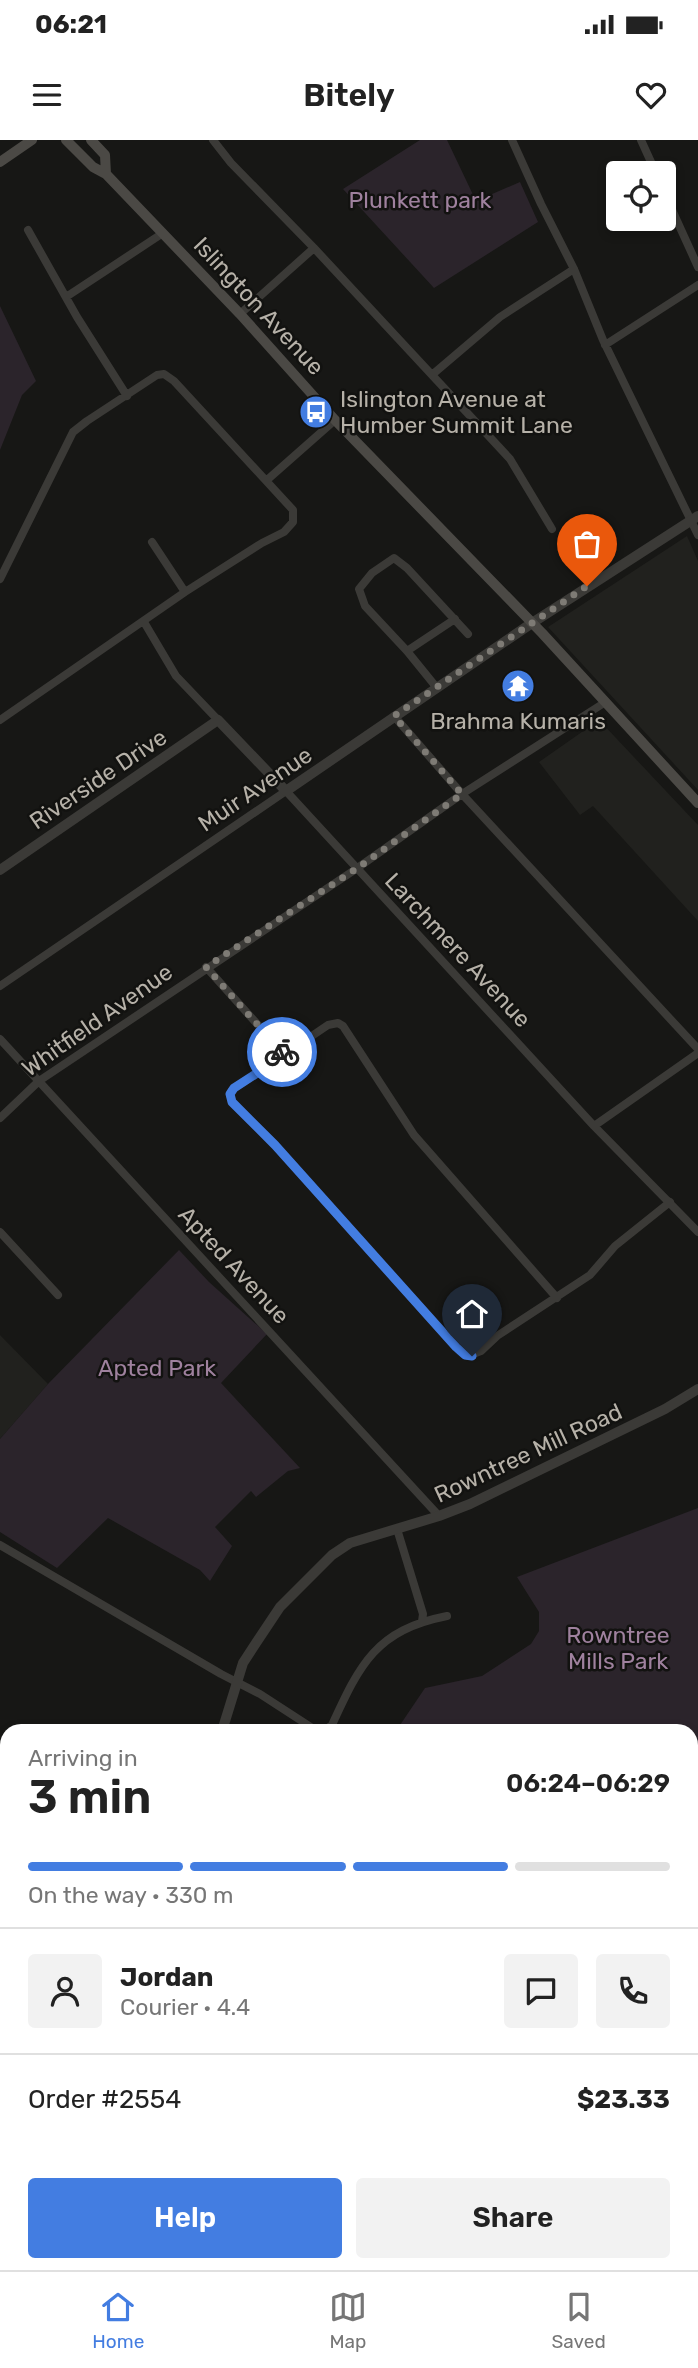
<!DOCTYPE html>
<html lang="en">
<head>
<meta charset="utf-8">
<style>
  :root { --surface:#fff; --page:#f2f2f2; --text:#222; --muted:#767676; --line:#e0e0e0; --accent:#437de1 }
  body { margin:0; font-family:Rubik,sans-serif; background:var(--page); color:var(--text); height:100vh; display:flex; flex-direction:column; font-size:26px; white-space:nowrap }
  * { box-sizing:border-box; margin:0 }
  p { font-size:23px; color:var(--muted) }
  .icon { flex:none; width:38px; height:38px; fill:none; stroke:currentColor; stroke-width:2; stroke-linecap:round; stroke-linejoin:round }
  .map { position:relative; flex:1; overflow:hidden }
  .sheet { position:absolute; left:0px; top:1584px; width:698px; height:548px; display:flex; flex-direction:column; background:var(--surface); border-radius:21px 21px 0 0; box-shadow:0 4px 10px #0003 }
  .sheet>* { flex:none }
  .controls { position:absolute; left:606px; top:21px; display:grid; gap:14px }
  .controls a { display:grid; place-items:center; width:70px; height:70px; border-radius:7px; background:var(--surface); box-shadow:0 4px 10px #0003; font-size:35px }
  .pin { position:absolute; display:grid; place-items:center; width:60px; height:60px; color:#fff; margin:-72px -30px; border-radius:50% 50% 50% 0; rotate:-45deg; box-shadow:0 0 7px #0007 }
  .pin .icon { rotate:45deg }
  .courier { position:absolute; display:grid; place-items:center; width:70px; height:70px; margin:-35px; border:5px solid #437de1; border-radius:50%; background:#fff; color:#222; box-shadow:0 2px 9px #0007 }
  .head em { font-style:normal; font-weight:600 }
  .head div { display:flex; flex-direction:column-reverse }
  .head { display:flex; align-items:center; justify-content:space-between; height:119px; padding:0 28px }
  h1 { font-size:46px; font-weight:600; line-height:52px }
  .bar { display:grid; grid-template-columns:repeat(4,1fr); gap:10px 7px; align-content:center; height:84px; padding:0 28px }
  .bar i { height:9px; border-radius:5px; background:var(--line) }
  .bar .selected { background:var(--accent) }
  .bar p { grid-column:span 4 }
  .line { display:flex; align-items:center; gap:18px; padding:0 28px; border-top:2px solid var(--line) }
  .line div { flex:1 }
  .round { display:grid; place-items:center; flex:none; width:74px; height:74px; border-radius:7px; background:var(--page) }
  .action { display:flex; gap:14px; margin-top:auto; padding:14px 28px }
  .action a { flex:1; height:80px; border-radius:7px; background:var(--accent); color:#fff; font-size:28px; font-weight:600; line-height:80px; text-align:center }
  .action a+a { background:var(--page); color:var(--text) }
  .status { display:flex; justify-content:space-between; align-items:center; height:49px; padding:0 35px; background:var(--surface); direction:ltr }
  .status svg { height:19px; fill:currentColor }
  header { display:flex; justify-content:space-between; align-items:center; height:91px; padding:0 28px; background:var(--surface); font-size:32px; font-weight:600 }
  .dock { display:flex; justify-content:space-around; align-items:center; height:98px; border-top:2px solid var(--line); background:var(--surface); font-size:19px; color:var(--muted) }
  .dock a { display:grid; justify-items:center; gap:4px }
  .dock .selected { color:var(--accent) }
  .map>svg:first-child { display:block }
  .built { fill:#21211e }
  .green { fill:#2b242b }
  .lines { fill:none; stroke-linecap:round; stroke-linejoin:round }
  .stream { stroke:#3e3630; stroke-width:2.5 }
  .minor { stroke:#3b3a37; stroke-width:8 }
  .tertiary { stroke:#3b3a37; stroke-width:10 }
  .secondary { stroke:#4b4945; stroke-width:10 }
  .done { stroke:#7e7b75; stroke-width:7; stroke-dasharray:0 12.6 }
  .route { stroke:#437de1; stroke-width:9 }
  .labels { text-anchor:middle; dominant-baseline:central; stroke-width:5; stroke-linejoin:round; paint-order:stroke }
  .park-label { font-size:23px; fill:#9f819e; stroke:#121210 }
  .street-label { font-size:23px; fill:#b6b1a8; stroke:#121210 }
  .poi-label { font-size:23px; fill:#b6b1a8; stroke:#121210; text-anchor:start }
</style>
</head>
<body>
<div class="status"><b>06:21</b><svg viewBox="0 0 49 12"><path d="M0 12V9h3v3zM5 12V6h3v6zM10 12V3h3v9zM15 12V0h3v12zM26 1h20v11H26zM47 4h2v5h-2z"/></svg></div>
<header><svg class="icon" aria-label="menu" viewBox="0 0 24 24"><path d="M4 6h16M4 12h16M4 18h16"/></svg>Bitely<svg class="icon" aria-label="heart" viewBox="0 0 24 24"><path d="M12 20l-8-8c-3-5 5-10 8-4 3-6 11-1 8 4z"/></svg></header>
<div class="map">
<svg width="698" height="2130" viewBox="0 0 698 2130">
  <rect width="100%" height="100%" fill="#171715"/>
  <path class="built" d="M687 396 698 421V650L548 487Z
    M599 580 698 685V781L593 666 580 675 539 622Z
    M0 1195 48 1244 0 1299Z"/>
  <path class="green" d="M420 0H447L476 61 520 42 538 82 434 148 343 49Z
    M0 166 36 241 22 255 0 310Z
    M179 1110 209 1142 267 1194 221 1243 300 1328 288 1331 256 1357 251 1351 215 1387 232 1406 210 1441 200 1430 108 1378 57 1428 0 1392V1299L48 1244Z
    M698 1368V2130H60L54 2125 691 2124V1591H396L425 1548 482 1536 531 1504 539 1491V1472L517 1437Z
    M0 1687 7 1693V2089L0 2084Z"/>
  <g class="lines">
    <path class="stream" d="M280 2130 281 2124"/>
    <path class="minor" d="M213 0 231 23 314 108 510 319 552 389
      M512 0 541 64 574 129 603 200 698 395
      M641 0 656 33
      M663 50 698 127
      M28 90 77 177 127 256
      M66 157 163 93
      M240 174 314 108
      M605 205 698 145
      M433 234 500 177 574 129
      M267 340 335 280
      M152 402 185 452
      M0 439 73 292 87 281 157 235 164 234 174 241 293 370V382L284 392 262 403 185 452 0 580
      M144 482 176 536 218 580
      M407 511 455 479
      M437 548 407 511 365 466 359 449 372 433 394 418 407 428 468 494
      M394 576 462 654 698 909
      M206 827 285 915
      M0 846 286 651 594 986 698 1092
      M0 899 439 1376
      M0 978 39 941 356 729 462 654 604 563
      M594 986 698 913
      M0 1092 58 1155
      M557 1158 414 995 343 886 338 883 328 885 232 950 230 954 232 962 275 1005 456 1207 468 1216 481 1211 497 1196 590 1135 615 1106 670 1062
      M397 1389 423 1474 422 1481
      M0 1405 221 1534 260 1554 317 1591
      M324 1591 332 1585C360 1524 376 1490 447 1476
      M0 1761 7 1763
      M691 1848 698 1846"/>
    <path class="tertiary" d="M0 730 218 580 286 651 532 483 698 376
      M222 1591 243 1523 256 1503 280 1467 332 1415 350 1403 439 1376 470 1364 665 1269 698 1249"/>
    <path class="secondary" d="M66 0 93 27 106 34 240 174 335 280 542 493 698 663
      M91 0 105 15 106 34
      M0 22 32 0"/>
  </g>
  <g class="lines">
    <path class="done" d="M282 912 206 827 356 729 462 654 394 576 587 446"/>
    <path class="route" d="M282 912 285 915 234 948 230 954 232 962 275 1005 456 1207 465 1215 472 1216"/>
  </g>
  <defs>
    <symbol id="bus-disc" viewBox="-11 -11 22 22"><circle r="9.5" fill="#437de1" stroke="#121210"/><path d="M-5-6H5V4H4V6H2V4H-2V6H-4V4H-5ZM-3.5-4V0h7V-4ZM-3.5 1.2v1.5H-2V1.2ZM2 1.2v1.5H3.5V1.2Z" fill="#fff"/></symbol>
    <symbol id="temple-disc" viewBox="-11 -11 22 22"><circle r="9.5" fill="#437de1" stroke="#121210"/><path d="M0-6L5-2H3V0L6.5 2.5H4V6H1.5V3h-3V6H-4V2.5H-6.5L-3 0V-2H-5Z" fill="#fff"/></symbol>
  </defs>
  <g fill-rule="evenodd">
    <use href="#bus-disc" x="297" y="253" width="38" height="38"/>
    <use href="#temple-disc" x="499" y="527" width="38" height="38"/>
  </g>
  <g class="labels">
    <g class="park-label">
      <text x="420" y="60">Plunkett park</text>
      <text x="157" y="1228">Apted Park</text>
      <text x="618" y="1495">Rowntree<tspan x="618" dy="26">Mills Park</tspan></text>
    </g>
    <g class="street-label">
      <text transform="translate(259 166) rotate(47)">Islington Avenue</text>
      <text transform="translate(98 639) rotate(-34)">Riverside Drive</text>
      <text transform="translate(255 649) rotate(-34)">Muir Avenue</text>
      <text transform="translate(458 810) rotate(47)">Larchmere Avenue</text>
      <text transform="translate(97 880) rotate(-35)">Whitfield Avenue</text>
      <text transform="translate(234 1125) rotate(47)">Apted Avenue</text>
      <text transform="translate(528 1313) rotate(-25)">Rowntree Mill Road</text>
    </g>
    <g class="poi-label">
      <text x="340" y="259">Islington Avenue at<tspan x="340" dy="26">Humber Summit Lane</tspan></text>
      <text x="518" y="581" text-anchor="middle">Brahma Kumaris</text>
    </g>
  </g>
</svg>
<div class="controls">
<a><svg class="icon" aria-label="locate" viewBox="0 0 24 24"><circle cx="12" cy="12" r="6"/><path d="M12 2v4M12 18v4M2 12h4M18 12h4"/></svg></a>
</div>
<div class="pin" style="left:587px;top:446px;background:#ea580c"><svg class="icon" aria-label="bag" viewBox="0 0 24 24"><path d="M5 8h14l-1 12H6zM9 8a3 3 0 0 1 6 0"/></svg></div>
<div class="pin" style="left:472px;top:1216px;background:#1f2937"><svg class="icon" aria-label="home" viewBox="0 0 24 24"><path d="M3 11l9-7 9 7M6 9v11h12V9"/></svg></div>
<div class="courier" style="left:282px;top:912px"><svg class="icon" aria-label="bike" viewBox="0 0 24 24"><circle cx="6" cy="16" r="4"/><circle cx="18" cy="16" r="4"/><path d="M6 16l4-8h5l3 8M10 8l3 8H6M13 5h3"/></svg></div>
<section class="sheet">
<div class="head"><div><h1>3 min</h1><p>Arriving in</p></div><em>06:24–06:29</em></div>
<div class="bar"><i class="selected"></i><i class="selected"></i><i class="selected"></i><i></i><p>On the way · 330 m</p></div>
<div class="line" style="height:126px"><a class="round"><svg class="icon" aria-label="person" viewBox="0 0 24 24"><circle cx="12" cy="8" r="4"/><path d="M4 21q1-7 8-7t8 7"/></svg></a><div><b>Jordan</b><p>Courier · 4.4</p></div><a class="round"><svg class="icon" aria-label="chat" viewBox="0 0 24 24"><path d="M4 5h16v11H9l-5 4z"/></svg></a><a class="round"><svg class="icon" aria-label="phone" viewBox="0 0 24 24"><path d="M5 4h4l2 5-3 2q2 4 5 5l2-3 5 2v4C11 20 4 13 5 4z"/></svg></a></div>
<div class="line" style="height:91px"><div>Order #2554</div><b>$23.33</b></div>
<div class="action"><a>Help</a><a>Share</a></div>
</section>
</div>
<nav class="dock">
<a class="selected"><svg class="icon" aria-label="home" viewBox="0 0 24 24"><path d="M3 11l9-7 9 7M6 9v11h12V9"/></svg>Home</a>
<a><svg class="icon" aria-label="map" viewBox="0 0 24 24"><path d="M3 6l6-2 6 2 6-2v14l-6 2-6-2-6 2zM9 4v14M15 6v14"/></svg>Map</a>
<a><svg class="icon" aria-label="saved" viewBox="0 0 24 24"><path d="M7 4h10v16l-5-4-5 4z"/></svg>Saved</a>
</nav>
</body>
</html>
